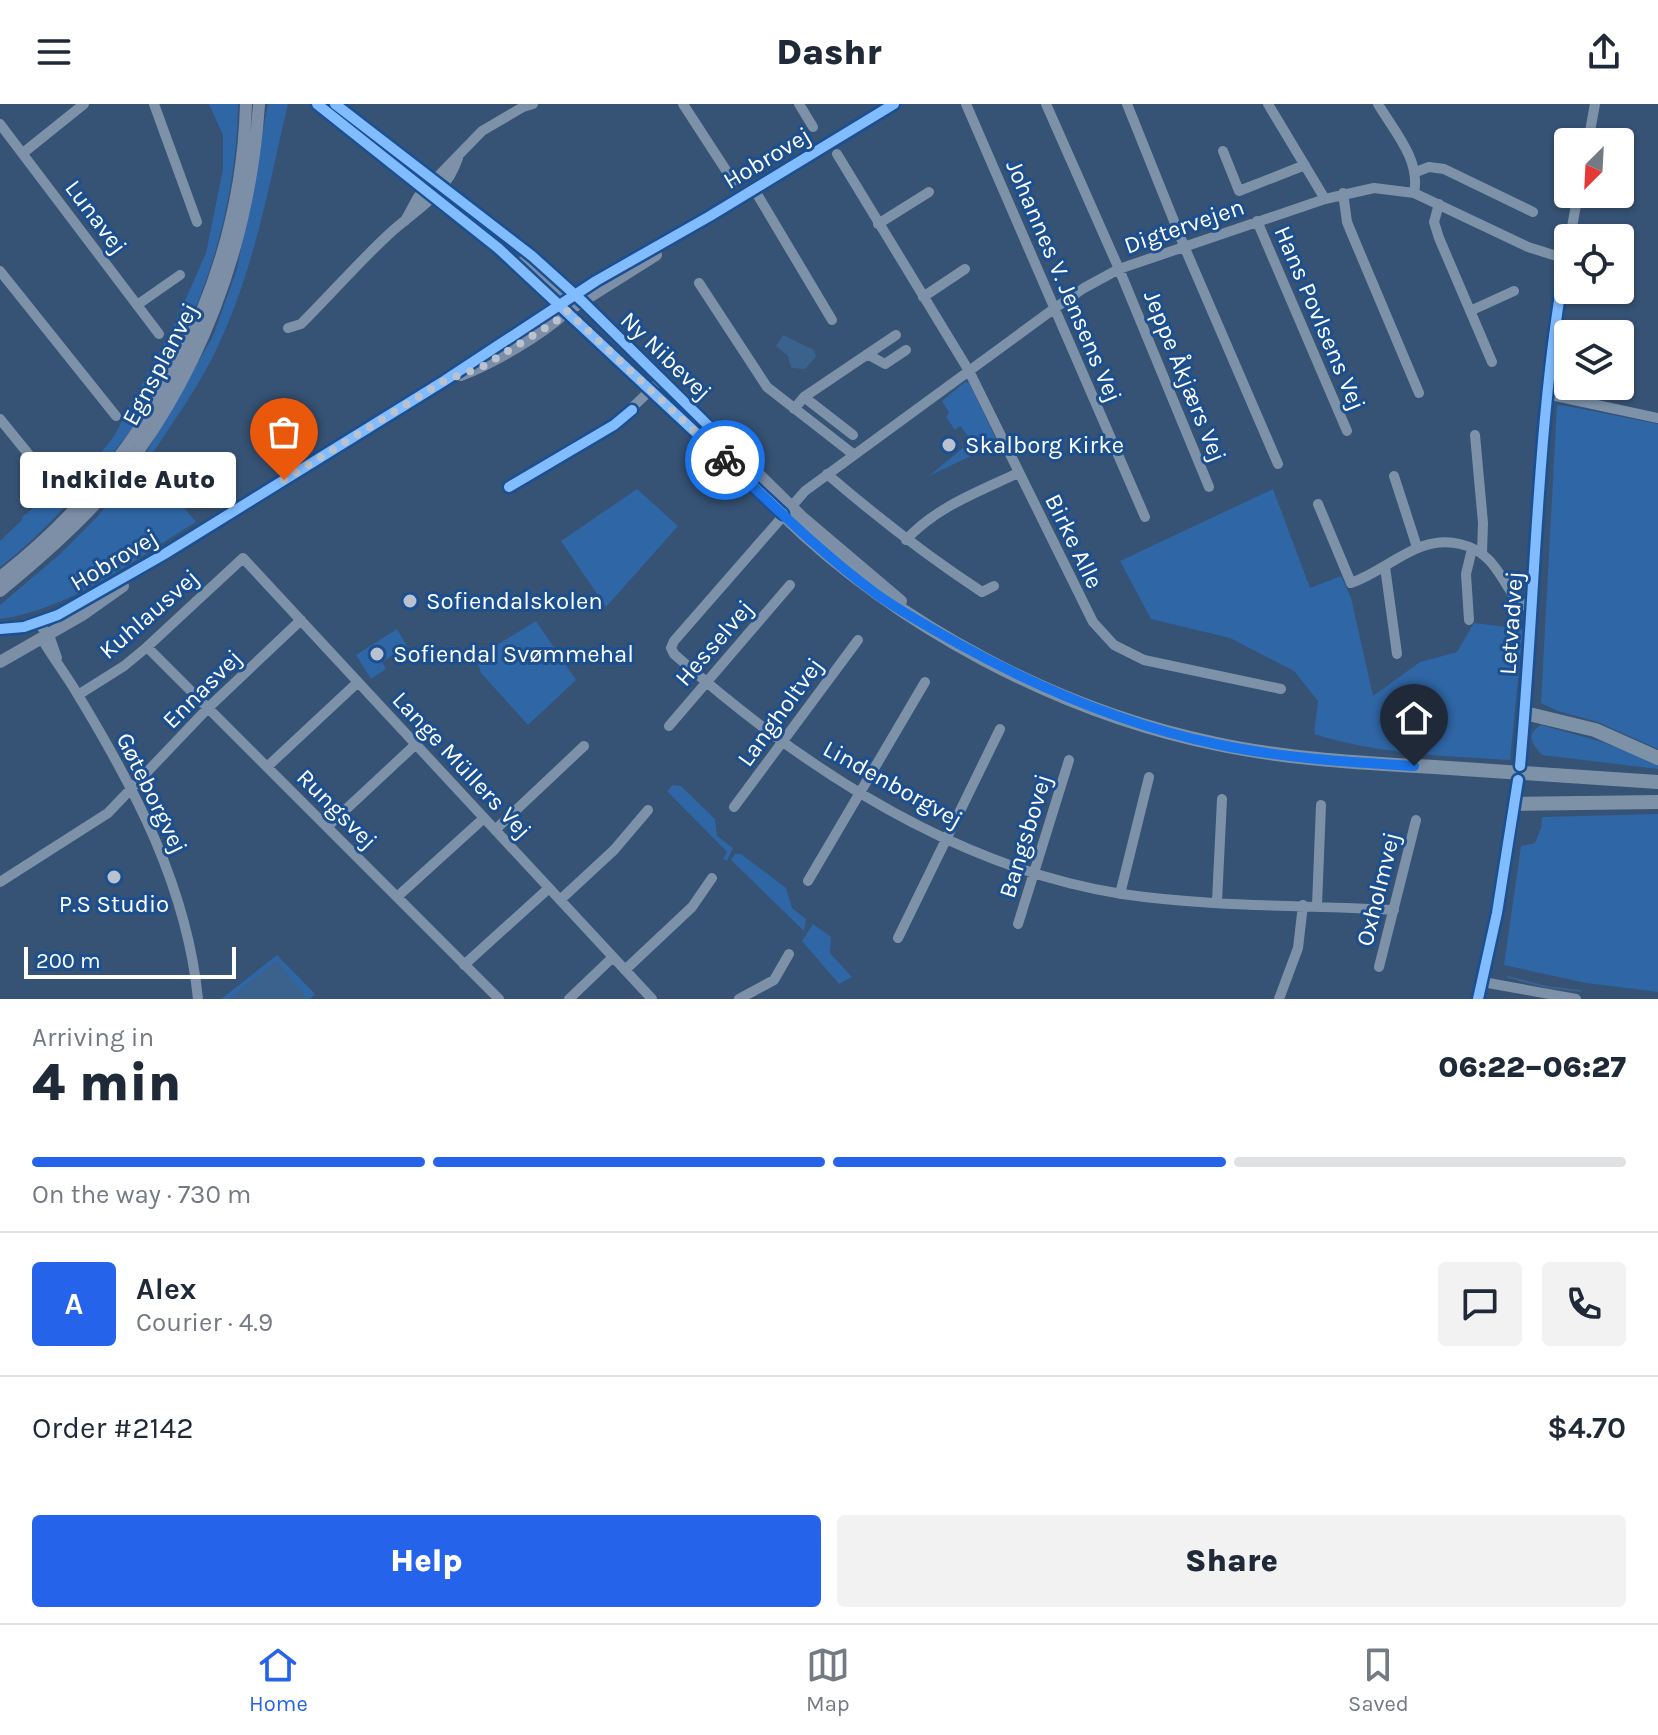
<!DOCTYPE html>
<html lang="en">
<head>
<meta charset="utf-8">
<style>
  :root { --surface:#fff; --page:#f2f2f3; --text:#1f2937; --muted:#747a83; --line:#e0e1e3; --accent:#2563eb }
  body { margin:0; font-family:Karla,sans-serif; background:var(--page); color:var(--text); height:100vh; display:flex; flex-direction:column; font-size:30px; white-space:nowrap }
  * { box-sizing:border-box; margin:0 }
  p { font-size:26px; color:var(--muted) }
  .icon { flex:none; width:44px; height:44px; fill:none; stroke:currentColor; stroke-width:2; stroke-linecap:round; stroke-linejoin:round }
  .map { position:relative; height:895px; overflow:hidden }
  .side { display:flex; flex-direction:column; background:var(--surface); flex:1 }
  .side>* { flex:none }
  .needle { width:52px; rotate:204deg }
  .fabs { position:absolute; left:1554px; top:24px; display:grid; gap:16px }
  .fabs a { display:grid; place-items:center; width:80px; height:80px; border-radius:8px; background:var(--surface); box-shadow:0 2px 6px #0004; font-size:40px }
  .scale { position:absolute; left:24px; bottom:20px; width:212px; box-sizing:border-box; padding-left:8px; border:4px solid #fff; border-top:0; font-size:22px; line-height:28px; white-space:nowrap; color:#fff; -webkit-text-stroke:6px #1b4f8f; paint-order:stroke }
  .pin { position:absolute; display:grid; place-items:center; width:68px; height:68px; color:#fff; margin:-82px -34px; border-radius:50% 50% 50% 0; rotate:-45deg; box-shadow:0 0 8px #0007 }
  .pin .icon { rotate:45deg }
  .courier { position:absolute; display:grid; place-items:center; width:80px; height:80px; margin:-40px; border:6px solid #1a73e8; border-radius:50%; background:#fff; color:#222; box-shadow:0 2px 10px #0007 }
  .bubble { position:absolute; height:56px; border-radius:8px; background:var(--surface); box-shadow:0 2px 6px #0004; font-size:26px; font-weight:800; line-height:56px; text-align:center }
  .headline em { font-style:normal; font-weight:800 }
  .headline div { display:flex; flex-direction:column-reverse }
  .headline { display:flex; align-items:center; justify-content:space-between; height:136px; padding:0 32px }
  h1 { font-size:52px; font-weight:800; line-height:60px }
  .bar { display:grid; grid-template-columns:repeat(4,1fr); gap:12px 8px; align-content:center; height:96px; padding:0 32px }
  .bar i { height:10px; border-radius:6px; background:var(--line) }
  .bar .on { background:var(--accent) }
  .bar p { grid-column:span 4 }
  .line { display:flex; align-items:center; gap:20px; padding:0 32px; border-top:2px solid var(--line) }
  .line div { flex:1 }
  .round { display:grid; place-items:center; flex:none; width:84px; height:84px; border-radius:8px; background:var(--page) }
  .action { display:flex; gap:16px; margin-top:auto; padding:16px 32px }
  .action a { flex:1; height:92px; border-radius:8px; background:var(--accent); color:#fff; font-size:32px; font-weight:800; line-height:92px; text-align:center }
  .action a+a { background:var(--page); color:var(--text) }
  header { display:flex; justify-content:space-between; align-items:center; height:104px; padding:0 32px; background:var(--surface); font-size:36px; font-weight:800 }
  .dock { display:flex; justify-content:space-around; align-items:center; height:112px; border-top:2px solid var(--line); background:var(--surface); font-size:22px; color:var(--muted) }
  .dock a { display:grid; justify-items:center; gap:4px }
  .dock .on { color:var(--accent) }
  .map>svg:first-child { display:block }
  .green { fill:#2f66a5 }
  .water { fill:#3b618d }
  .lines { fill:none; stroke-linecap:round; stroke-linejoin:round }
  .stream { stroke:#3b618d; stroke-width:2 }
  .minor { stroke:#7d92a8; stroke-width:10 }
  .major { stroke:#7d8ea7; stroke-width:12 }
  .highway { stroke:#7e92a7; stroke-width:14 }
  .cycleway-casing { stroke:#1b4f8f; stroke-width:15 }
  .cycleway { stroke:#80bcff; stroke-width:10 }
  .done { stroke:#b9c2ce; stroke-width:8; stroke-dasharray:0 14.4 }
  .route { stroke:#1a73e8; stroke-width:10 }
  .poi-dot { fill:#b9c2ce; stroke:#1b4f8f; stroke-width:3 }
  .labels { text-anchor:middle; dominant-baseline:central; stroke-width:6; stroke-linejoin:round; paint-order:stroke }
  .street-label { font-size:24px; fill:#fff; stroke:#1b4f8f }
  .poi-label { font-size:24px; fill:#fff; stroke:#1b4f8f; text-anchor:start }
</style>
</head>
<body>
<header><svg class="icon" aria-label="menu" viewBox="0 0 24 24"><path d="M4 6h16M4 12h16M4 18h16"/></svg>Dashr<svg class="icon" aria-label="share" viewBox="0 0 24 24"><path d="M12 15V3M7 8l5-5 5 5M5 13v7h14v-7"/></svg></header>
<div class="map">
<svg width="1658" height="895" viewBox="0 0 1658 895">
  <rect width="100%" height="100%" fill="#365274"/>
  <path class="green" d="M209 0H238C237 110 199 218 141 311 124 338 101 363 79 387 55 414 29 441 0 463V437L23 415 22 413 52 389 49 394 54 400 87 367 114 332 175 219 206 149 223 65V31Z
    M268 0H288C269 81 254 166 218 242 201 279 177 312 154 347L159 354 149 363 196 418C135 455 72 505 0 515V501L60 450 98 412 139 361 213 232 237 165Z
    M965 278 969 279 998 339 929 372 969 339 966 334 968 332 960 322 955 326 946 313 949 309 942 297Z
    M1557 300 1658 320V645L1598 618 1558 607 1541 599Z
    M637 385 678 422 606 503 561 437Z
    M1273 385 1310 484 1341 472 1351 494 1373 592 1420 558 1457 548 1474 519 1523 525 1510 656C1444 652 1377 650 1314 630L1318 597 1294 567 1230 534 1151 515 1120 457Z
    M536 517 576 576 528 621 481 569 476 554Z
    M397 525 407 542 382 558 386 565 371 575 356 551Z
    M1541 621 1599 637 1658 659V665L1542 651C1532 640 1525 630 1541 621Z
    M673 681 681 682 715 715 717 732 733 744 727 757 723 755 727 748 667 687Z
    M1658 710V888L1586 879 1504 861 1521 742 1535 739 1541 724 1542 713Z
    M735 750H741L786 784 792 804 806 815 804 827 731 756Z
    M813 820 831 833 830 849 852 873 839 880 802 837Z
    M277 851 315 890 310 895H221Z"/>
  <path class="water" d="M783 231 814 246 816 253 805 265 791 264 788 252 776 242Z
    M277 857 305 892 302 895H229Z"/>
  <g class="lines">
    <path class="stream" d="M1508 873 1547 883 1581 887"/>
    <path class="minor" d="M154 0 197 118
      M683 0 733 77
      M799 0 813 23
      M966 0 1145 413
      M1046 0 1119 165 1209 383
      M1127 0 1184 142 1278 360
      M1268 0 1325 95
      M1378 0C1394 27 1421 56 1414 89
      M0 20 159 230
      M1588 38 1595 0
      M1223 47 1239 87 1305 61
      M23 49 84 0
      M837 50 969 267 1093 518 1114 541 1144 556 1281 585
      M1416 68 1429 63 1444 65 1533 108
      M754 85 832 216
      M1343 89 1347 118 1354 135 1419 289
      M1439 100 1434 118 1439 134 1492 258
      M405 117 418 93 482 27 523 3 533 0
      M1257 117 1347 327
      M878 120 929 88
      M1570 134 1578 90
      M0 167 116 312
      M699 179 767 283 853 350
      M923 193 965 165
      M137 201 180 171
      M1470 207 1514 187
      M288 224 301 220C330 191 358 159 388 131 414 106 445 93 458 54
      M867 250 885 260 906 246
      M1546 290 1658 314
      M804 293 853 331
      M794 305 804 293 896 231
      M0 315 60 389
      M1475 331 1483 419 1482 450
      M827 370C877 413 927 452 982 488L994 482
      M1394 372 1417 443
      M509 383 614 321 661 276
      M1318 400 1351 479C1389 466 1417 430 1460 440 1505 450 1503 498 1532 504
      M906 436C936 403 978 388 1018 369
      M1385 463 1397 550
      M1469 516 1466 470 1472 445
      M38 519 49 531 57 554
      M42 535C53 554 67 572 78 591 135 685 187 783 198 895
      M147 543 499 895
      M78 591 124 562 147 543 243 454 652 895
      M669 622 790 481
      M267 663 358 578
      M734 703 858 536
      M327 723 416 640
      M495 726 584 642
      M808 777 925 578
      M0 778 108 709 208 604 301 516
      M1120 790 1149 673
      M397 793 484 714
      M560 796 614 746 648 706
      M1217 797 1222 695
      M1317 801 1321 701
      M1394 806C1305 801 1210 803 1122 790 952 763 800 662 674 550L671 544 674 537 805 387 1055 204 1084 184 1119 165 1325 95 1374 84 1414 89 1528 143 1566 155
      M1018 820 1069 656
      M898 834 1000 625
      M464 861 549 784
      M1379 863 1416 716
      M625 866 692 803 712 774
      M1483 878 1576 895
      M569 895 613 853
      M739 895 774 876 789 850
      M1279 895 1298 844 1303 801
      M1478 895C1546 650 1521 391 1568 143"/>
    <path class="major" d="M317 0 498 144 783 410
      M335 0 532 152 583 198 802 413 901 497
      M524 157 572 196
      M461 271C496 257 539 232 567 207L656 151
      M0 473C145 361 241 184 246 0
      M0 487C38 456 75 424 107 387 199 279 250 140 259 0
      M0 525 24 523 58 511 163 451 444 277 596 177 710 112 894 0
      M0 558 82 511 123 482"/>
    <path class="highway" d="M783 410C898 522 1059 608 1217 640 1288 655 1361 659 1434 663 1509 668 1583 673 1658 678
      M1525 609 1595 626 1658 654
      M1515 700 1658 698"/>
    <defs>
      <path id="cycleway" d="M317 0 498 144 783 410
        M335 0 532 152 583 198 733 346
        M509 383 614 321 632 306
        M0 525 24 523 58 511 163 451 444 277 596 177 710 112 894 0
        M1520 662C1536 489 1536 314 1568 143
        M1478 895 1497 809 1518 676"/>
    </defs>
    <use href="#cycleway" class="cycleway-casing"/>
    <use href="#cycleway" class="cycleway"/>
  </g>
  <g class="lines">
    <path class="done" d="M284 376 444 277 482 263 555 218 567 207 725 356"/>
    <path class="route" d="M725 356C774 402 821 449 875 489 901 508 929 523 957 539 1038 584 1125 621 1216 640 1281 654 1348 658 1414 662"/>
  </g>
  <g class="poi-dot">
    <circle cx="949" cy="341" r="8"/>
    <circle cx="410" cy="497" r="8"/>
    <circle cx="377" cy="550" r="8"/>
    <circle cx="114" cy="773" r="8"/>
  </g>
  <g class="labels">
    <g class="street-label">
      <text transform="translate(767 54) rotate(-31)">Hobrovej</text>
      <text transform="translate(96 113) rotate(53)">Lunavej</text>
      <text transform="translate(1184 122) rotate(-19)">Digtervejen</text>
      <text transform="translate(1064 177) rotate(67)">Johannes V. Jensens Vej</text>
      <text transform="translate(1320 214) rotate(67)">Hans Povlsens Vej</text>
      <text transform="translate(666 252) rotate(44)">Ny Nibevej</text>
      <text transform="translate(160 260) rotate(-62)">Egnsplanvej</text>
      <text transform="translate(1185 272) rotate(68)">Jeppe Åkjærs Vej</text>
      <text transform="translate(1074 437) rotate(64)">Birke Alle</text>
      <text transform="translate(114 456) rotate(-31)">Hobrovej</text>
      <text transform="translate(149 510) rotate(-41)">Kuhlausvej</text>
      <text transform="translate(1511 519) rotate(-86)">Letvadvej</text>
      <text transform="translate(714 539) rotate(-49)">Hesselvej</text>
      <text transform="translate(202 585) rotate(-45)">Ennasvej</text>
      <text transform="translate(780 608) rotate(-54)">Langholtvej</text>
      <text transform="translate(462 661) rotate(47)">Lange Müllers Vej</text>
      <text transform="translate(893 680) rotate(29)">Lindenborgvej</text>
      <text transform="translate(152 689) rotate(64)">Gøteborgvej</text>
      <text transform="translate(337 705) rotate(45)">Rungsvej</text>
      <text transform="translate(1025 732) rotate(-73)">Bangsbovej</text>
      <text transform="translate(1378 785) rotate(-76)">Oxholmvej</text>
    </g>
    <g class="poi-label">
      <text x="965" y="341">Skalborg Kirke</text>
      <text x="426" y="497">Sofiendalskolen</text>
      <text x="393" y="550">Sofiendal Svømmehal</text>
      <text x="114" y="800" text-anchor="middle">P.S Studio</text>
    </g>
  </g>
</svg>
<div class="fabs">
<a><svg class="needle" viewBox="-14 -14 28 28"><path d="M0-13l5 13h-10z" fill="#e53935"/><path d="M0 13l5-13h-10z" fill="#747a83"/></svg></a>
<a><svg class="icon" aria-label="locate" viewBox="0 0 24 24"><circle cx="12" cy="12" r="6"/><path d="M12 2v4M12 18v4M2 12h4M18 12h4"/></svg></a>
<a><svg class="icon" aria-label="layers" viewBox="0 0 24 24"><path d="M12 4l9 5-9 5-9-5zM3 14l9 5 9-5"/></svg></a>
</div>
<div class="scale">200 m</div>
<div class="pin" style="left:284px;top:376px;background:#ea580c"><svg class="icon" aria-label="bag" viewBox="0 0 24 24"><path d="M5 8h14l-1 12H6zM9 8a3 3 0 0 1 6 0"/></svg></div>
<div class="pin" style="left:1414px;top:662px;background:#1f2937"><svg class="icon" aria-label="home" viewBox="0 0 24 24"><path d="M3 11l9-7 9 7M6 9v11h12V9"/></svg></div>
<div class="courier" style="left:725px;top:356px"><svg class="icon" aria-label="bike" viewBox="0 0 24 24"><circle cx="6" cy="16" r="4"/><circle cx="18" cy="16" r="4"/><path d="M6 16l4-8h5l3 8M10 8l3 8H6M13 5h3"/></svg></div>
<div class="bubble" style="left:20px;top:348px;width:216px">Indkilde Auto</div>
</div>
<section class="side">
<div class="headline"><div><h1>4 min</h1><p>Arriving in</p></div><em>06:22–06:27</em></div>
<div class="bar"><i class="on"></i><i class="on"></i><i class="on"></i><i></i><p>On the way · 730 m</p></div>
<div class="line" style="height:144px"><b class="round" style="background:var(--accent);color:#fff">A</b><div><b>Alex</b><p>Courier · 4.9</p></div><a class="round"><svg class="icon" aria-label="chat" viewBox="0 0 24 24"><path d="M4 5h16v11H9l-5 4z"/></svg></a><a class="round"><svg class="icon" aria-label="phone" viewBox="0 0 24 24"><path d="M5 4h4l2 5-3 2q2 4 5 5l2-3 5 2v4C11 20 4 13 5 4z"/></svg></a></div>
<div class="line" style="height:104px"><div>Order #2142</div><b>$4.70</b></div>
<div class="action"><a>Help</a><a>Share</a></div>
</section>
<nav class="dock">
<a class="on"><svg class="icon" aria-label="home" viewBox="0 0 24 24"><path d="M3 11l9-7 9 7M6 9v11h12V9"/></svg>Home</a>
<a><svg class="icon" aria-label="map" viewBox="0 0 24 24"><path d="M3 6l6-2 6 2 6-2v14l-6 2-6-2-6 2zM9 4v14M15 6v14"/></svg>Map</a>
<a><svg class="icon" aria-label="saved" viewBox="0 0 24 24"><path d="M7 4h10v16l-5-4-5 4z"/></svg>Saved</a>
</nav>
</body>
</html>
